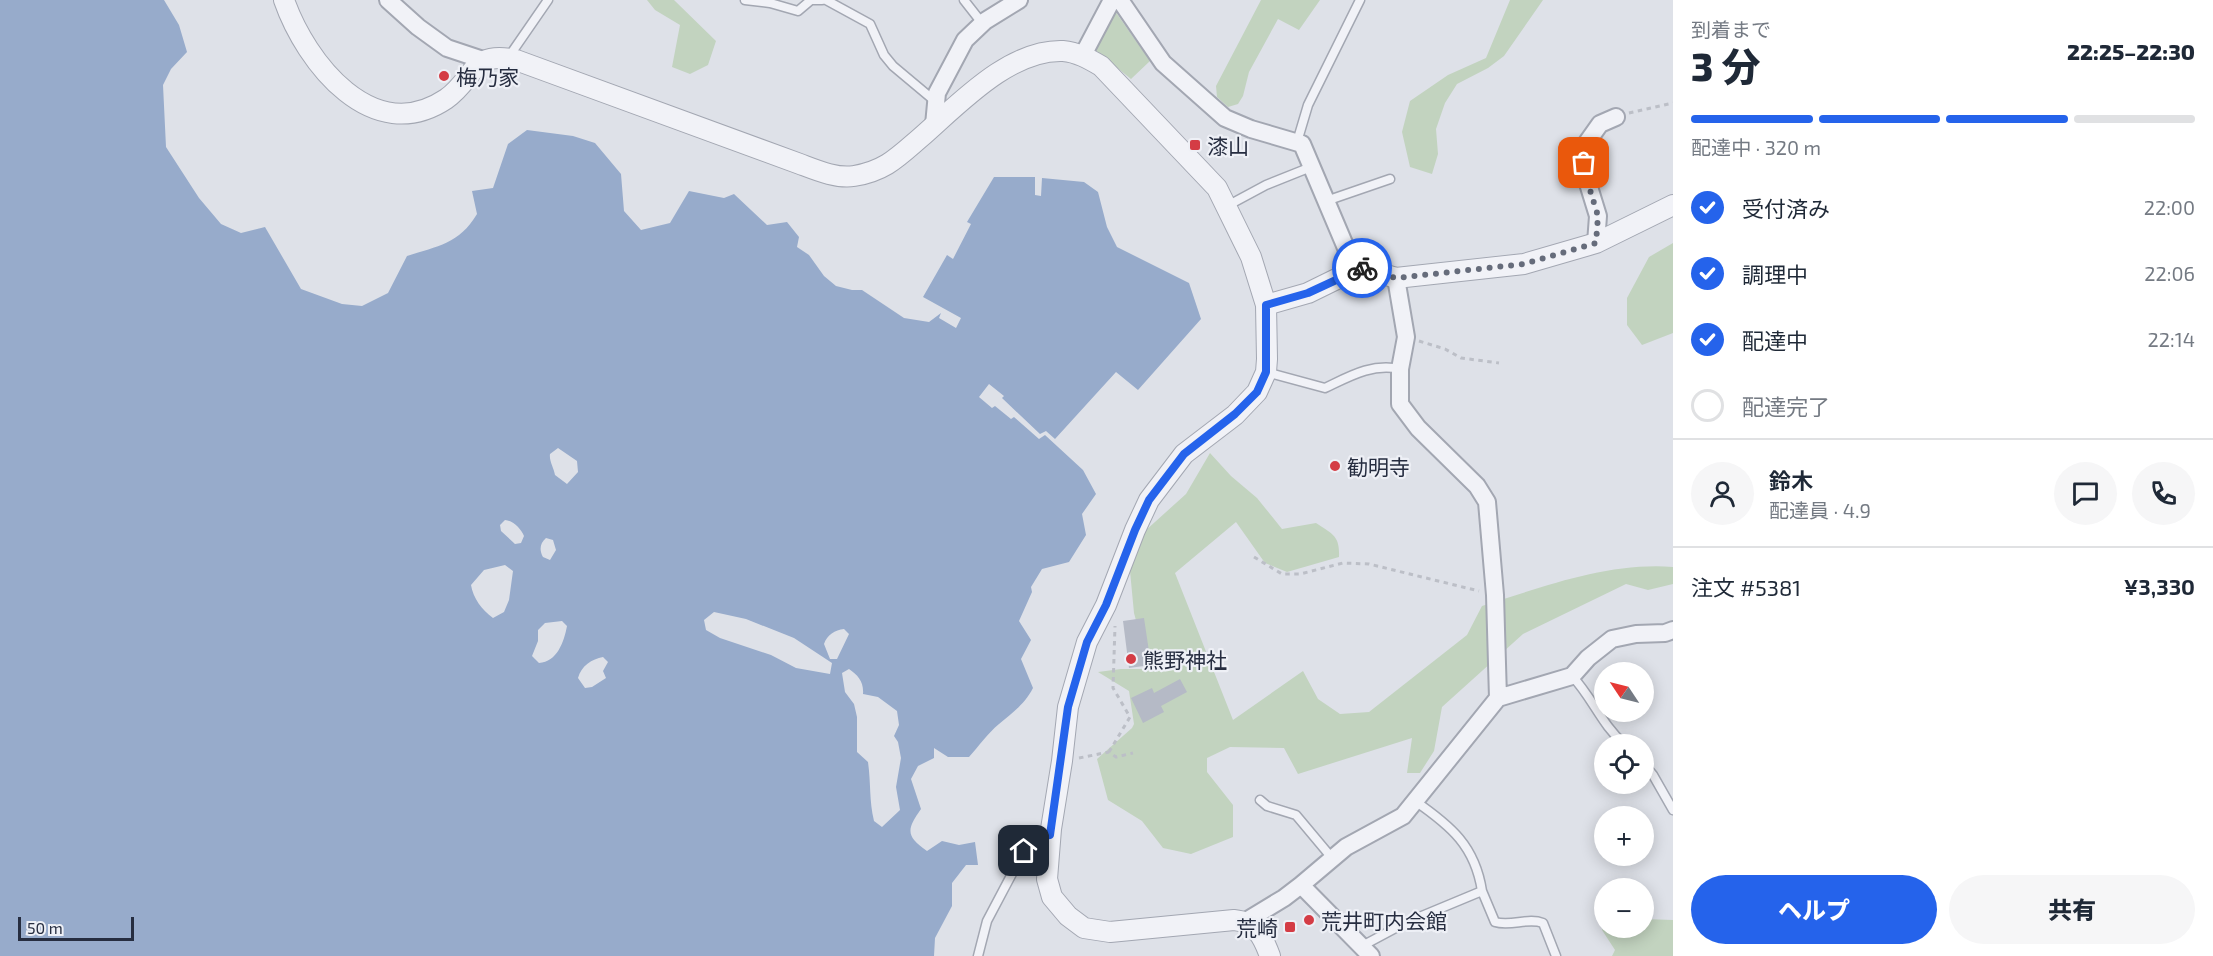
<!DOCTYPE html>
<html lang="ja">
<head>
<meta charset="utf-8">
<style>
  :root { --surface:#fff; --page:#f6f6f7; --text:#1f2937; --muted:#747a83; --line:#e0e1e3; --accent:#2563eb }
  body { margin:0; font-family:"Exo 2","Noto Sans JP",sans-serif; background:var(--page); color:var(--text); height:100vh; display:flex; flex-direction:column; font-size:22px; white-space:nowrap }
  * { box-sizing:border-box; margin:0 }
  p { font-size:20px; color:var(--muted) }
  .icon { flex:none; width:33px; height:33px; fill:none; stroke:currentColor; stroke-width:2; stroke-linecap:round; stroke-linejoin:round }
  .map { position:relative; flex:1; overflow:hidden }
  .panel { display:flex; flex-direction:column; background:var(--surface); width:540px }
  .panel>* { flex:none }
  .needle { width:39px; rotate:305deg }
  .fabs { position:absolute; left:1594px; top:662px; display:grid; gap:12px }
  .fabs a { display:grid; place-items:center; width:60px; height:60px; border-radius:50%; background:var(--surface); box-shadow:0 3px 15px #0003; font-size:30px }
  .scale { position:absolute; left:18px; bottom:15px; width:116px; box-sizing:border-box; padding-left:6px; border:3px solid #262d40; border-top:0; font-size:16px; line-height:21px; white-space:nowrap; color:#262d40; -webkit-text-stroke:4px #eef0f6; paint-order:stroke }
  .pin { position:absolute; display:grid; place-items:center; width:51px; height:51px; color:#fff; margin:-26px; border-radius:12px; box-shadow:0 3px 9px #0006 }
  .courier { position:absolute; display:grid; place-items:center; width:60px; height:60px; margin:-30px; border:4px solid #2563eb; border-radius:50%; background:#fff; color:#222; box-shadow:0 2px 8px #0007 }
  .head em { font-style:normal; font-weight:800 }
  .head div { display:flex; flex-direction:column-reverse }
  .head { display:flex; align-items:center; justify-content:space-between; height:102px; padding:0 18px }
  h1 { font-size:39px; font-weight:800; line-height:45px }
  .bar { display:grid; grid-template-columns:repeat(4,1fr); gap:9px 6px; align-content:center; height:72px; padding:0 18px }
  .bar i { height:8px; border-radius:4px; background:var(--line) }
  .bar .current { background:var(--accent) }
  .bar p { grid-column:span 4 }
  .line { display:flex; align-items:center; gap:15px; padding:0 18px; border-top:2px solid var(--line) }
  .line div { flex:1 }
  .round { display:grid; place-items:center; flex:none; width:63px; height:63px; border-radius:32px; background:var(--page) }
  ol { padding:0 18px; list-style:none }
  li { display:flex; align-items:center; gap:18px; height:66px }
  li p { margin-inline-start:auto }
  li .icon { padding:6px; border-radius:50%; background:var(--accent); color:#fff; stroke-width:4 }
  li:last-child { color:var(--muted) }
  li i { width:33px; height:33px; border:3px solid var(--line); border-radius:50% }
  .primary-button { display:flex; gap:12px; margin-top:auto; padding:12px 18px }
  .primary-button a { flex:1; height:69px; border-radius:36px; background:var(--accent); color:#fff; font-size:24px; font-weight:800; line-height:69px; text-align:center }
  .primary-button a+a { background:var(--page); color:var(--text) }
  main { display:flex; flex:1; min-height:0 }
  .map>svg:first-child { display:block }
  .green { fill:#c2d3bf }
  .water { fill:#97abcb; fill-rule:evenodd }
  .pier { fill:#dee1e8 }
  .building { fill:#b5bac6 }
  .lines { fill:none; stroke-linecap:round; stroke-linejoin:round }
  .service-casing { stroke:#a3a7b2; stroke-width:11 }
  .minor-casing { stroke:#a3a7b2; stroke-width:20 }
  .tertiary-casing { stroke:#a3a7b2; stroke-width:22 }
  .path { stroke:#bcbfc7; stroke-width:3; stroke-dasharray:4.5 4.5; stroke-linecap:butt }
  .service { stroke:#f1f2f7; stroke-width:8 }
  .minor { stroke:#f1f2f7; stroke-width:16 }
  .tertiary { stroke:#f1f2f7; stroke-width:20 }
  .done { stroke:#666c7b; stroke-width:6; stroke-dasharray:0 10.8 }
  .route { stroke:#2563eb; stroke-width:8 }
  .poi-dot { fill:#d43c45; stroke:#eef0f6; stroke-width:2 }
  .labels { text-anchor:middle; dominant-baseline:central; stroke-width:4.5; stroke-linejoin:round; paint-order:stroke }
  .poi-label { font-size:21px; fill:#262d40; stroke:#eef0f6; text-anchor:start }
</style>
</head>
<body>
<main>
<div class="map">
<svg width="1673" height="956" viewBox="0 0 1673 956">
  <rect width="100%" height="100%" fill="#dee1e8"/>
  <path class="green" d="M647 0H674L716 41 708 65 690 74 672 67 680 25 655 10Z
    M1261 0H1320L1299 30 1278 19 1249 72 1243 96 1238 104 1228 107 1217 97 1216 86Z
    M1510 0H1543L1504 56 1488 68 1457 84 1445 103 1436 129 1438 154 1432 174 1410 167 1402 132 1410 101 1448 75 1486 58Z
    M1115 11 1150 61 1131 79 1094 49Z
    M1673 243V333L1642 345 1627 325V298L1649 257Z
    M1210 453 1231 476 1257 498 1282 529 1316 523C1332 534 1340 535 1339 557L1287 572 1265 563 1236 522 1175 573 1233 720 1303 671 1318 699 1340 714 1369 712 1467 635 1482 606C1543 587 1608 562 1673 567V584L1648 590 1626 584 1523 634 1442 707 1434 751 1420 773H1407L1412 738 1298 774 1284 748 1230 747 1207 758V772L1233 805V837L1191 854 1163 848 1142 821 1108 800 1097 759 1132 728 1134 724 1129 691 1098 672 1121 669H1149L1134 613 1130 571 1145 531 1186 494Z
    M1644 919 1673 920V956H1612L1615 950 1602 930 1604 922 1605 927H1644Z"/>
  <path class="water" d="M0 0H164L179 25 187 52 171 69 163 85 166 147 199 198 221 224 241 233 265 227 301 289 342 304 362 306 388 293 407 256C438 246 459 244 477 214L472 191 493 188 508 144 527 130 573 136 595 143 621 174 624 211 641 230 670 223 689 191 724 198 734 194 767 225 787 222 799 237 797 247 809 255 824 276 836 286 852 290H862L904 318 929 322 941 313 939 318 956 328 961 318 923 297 947 255 953 259 971 224 967 222 994 177H1035V195L1041 196 1042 178 1084 182 1098 192 1107 227 1117 247 1189 283 1201 319 1138 390 1116 372 1055 439 1046 431 1040 434 1002 398 1004 396 989 384 979 397 992 408 995 406 1011 419 1014 417 1039 439 1045 435 1083 470 1096 494 1082 514 1086 535 1069 562 1042 569 1031 587 1032 592 1019 621 1031 640 1021 659 1033 688C1024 705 1013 712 999 724 988 733 979 746 969 757H948L934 748V758L918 766 911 779 921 809C907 829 905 836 927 851L942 841 959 845 975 842 978 865H966L952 883V906L935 938 934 956H0ZM558 448 577 461 578 472 567 484 555 475C554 468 549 461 550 454ZM505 520C514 521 521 529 524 536L521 543 515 544 501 531 500 525ZM546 538 553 540 556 550 550 560 543 557C539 550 540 543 546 538ZM505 565 513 571 509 600 504 612 493 618C482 610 473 598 471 585L484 570ZM562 621 567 626C564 642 557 662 539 663L532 656 538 641V630L545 623ZM844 629 849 634 837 659H830L824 644C827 635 835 630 844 629ZM603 657 608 662 603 671 606 678 592 687 585 688 578 678C581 666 592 659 603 657ZM849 669C858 675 864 682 863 694L878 697 897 711 899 725 894 736 898 742 901 758 896 787 900 810 882 827 874 821C869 800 871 783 868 762L857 752V717L854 704 845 692 842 673Z"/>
  <path class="pier" d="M714 612 746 619 794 638 832 663 830 674 796 668 771 655 720 638 706 630 704 620Z"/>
  <path class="building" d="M1144 618 1151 665 1129 668 1123 621Z
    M1180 679 1187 692 1161 706 1164 712 1143 723 1131 698 1152 688 1154 693Z"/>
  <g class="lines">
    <defs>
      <path id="service" d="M745 0 770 3 798 11 811 0H822
        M826 0 870 24 884 55 893 66 936 102
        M964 0 982 23
        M508 58 548 0
        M1297 142 1308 105 1360 0
        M1326 201 1390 179
        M1227 206 1266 185 1311 167
        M1266 372 1325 388C1350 376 1372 363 1400 369
        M1572 676C1592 697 1602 725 1624 744
        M1644 764 1653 775 1673 810
        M1260 800 1267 806 1296 815 1332 858
        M1482 891 1495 922C1511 927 1528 917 1543 923L1556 956
        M1362 946 1405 923 1482 891C1475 846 1451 826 1415 801
        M978 956 987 921 1024 851 1043 836 1050 835"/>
      <path id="minor" d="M388 0 418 27 447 48 483 60
        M1120 0 1163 63 1225 118 1251 129 1302 144 1349 255 1361 267
        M1083 55 1112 0
        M934 125 937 93 965 40 985 21 1019 0
        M1596 243 1598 216 1586 177 1583 148 1600 124 1616 117
        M1396 278 1406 337 1400 369V404L1418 428 1477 486 1487 502 1495 595 1498 698
        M1301 885 1346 847 1403 816 1498 698 1572 676 1588 658 1612 639 1636 634 1665 633 1673 630
        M1246 921 1284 898 1301 885 1371 956"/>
      <path id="tertiary" d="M284 0C306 63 373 148 446 99 476 78 470 50 516 60L800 164C816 170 837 179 854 176 885 171 898 157 920 138 958 105 1009 49 1063 51 1077 52 1089 59 1101 66L1217 188 1251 257 1266 305 1267 359 1266 372 1257 392 1235 415 1184 454 1149 500 1135 530 1106 605 1087 642 1068 707 1062 761 1051 829 1047 879 1052 897 1068 916 1084 928 1110 932 1234 920C1256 922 1263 937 1270 956
        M1266 305 1308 293 1361 267 1396 278 1524 264 1596 243 1673 205"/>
    </defs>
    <use href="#service" class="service-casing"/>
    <use href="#minor" class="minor-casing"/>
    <use href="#tertiary" class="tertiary-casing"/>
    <path class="path" d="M1629 113 1673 103
      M1419 341 1445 349 1461 358 1499 363
      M1254 557 1282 574H1300L1343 563 1369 564 1479 591
      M1109 752 1130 717 1113 688 1115 626
      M1079 758 1109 752 1116 757 1133 753"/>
    <use href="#service" class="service"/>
    <use href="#minor" class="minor"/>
    <use href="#tertiary" class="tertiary"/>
  </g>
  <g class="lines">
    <path class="done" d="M1362 268 1396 278 1524 264 1596 243 1598 216 1586 177 1584 163"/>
    <path class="route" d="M1024 851 1043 836 1050 835 1068 707 1087 642 1106 605 1135 530 1149 500 1184 454 1235 414 1257 392 1266 372V305L1308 293 1362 268"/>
  </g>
  <g class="poi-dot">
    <circle cx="444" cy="76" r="6"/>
    <rect x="1189" y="139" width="12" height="12" rx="3"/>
    <circle cx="1335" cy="466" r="6"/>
    <circle cx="1131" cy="659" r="6"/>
    <circle cx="1309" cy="920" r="6"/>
    <rect x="1284" y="921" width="12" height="12" rx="3"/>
  </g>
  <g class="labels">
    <g class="poi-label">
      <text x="456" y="76">梅乃家</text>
      <text x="1207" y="145">漆山</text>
      <text x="1347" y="466">勧明寺</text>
      <text x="1143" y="659">熊野神社</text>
      <text x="1321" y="920">荒井町内会館</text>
      <text x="1278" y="927" text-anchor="end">荒崎</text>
    </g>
  </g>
</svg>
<div class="fabs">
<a><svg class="needle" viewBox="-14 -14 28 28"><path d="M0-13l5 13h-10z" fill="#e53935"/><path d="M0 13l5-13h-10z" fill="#747a83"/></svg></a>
<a><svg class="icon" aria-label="locate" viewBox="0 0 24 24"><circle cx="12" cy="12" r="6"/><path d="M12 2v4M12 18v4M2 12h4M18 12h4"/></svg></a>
<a>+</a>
<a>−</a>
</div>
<div class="scale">50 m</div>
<div class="pin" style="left:1584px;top:163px;background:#ea580c"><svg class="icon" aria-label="bag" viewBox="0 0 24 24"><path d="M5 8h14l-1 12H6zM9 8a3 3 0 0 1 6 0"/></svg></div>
<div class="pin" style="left:1024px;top:851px;background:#1f2937"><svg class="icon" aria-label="home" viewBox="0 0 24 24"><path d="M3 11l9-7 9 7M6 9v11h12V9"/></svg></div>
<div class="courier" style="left:1362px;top:268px"><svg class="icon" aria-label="bike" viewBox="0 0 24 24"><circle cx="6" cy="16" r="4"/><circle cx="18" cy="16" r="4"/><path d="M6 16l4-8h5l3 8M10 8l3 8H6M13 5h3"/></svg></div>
</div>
<section class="panel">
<div class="head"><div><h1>3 分</h1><p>到着まで</p></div><em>22:25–22:30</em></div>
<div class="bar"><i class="current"></i><i class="current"></i><i class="current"></i><i></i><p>配達中 · 320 m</p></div>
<ol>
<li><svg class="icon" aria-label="check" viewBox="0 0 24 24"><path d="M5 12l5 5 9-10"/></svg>受付済み<p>22:00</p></li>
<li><svg class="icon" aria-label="check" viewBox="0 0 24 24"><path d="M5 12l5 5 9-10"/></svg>調理中<p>22:06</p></li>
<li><svg class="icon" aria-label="check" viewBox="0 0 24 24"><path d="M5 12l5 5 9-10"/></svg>配達中<p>22:14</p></li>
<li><i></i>配達完了</li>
</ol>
<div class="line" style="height:108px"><a class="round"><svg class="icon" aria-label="person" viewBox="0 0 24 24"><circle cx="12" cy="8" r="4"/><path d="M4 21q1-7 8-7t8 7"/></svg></a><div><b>鈴木</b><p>配達員 · 4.9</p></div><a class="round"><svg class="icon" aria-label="chat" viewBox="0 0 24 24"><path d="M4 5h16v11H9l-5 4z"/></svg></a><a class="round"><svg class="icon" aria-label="phone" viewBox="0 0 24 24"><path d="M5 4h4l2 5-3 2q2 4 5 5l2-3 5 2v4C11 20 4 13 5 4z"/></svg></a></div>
<div class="line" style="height:78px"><div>注文 #5381</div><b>¥3,330</b></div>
<div class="primary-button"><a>ヘルプ</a><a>共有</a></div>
</section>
</main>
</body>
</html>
